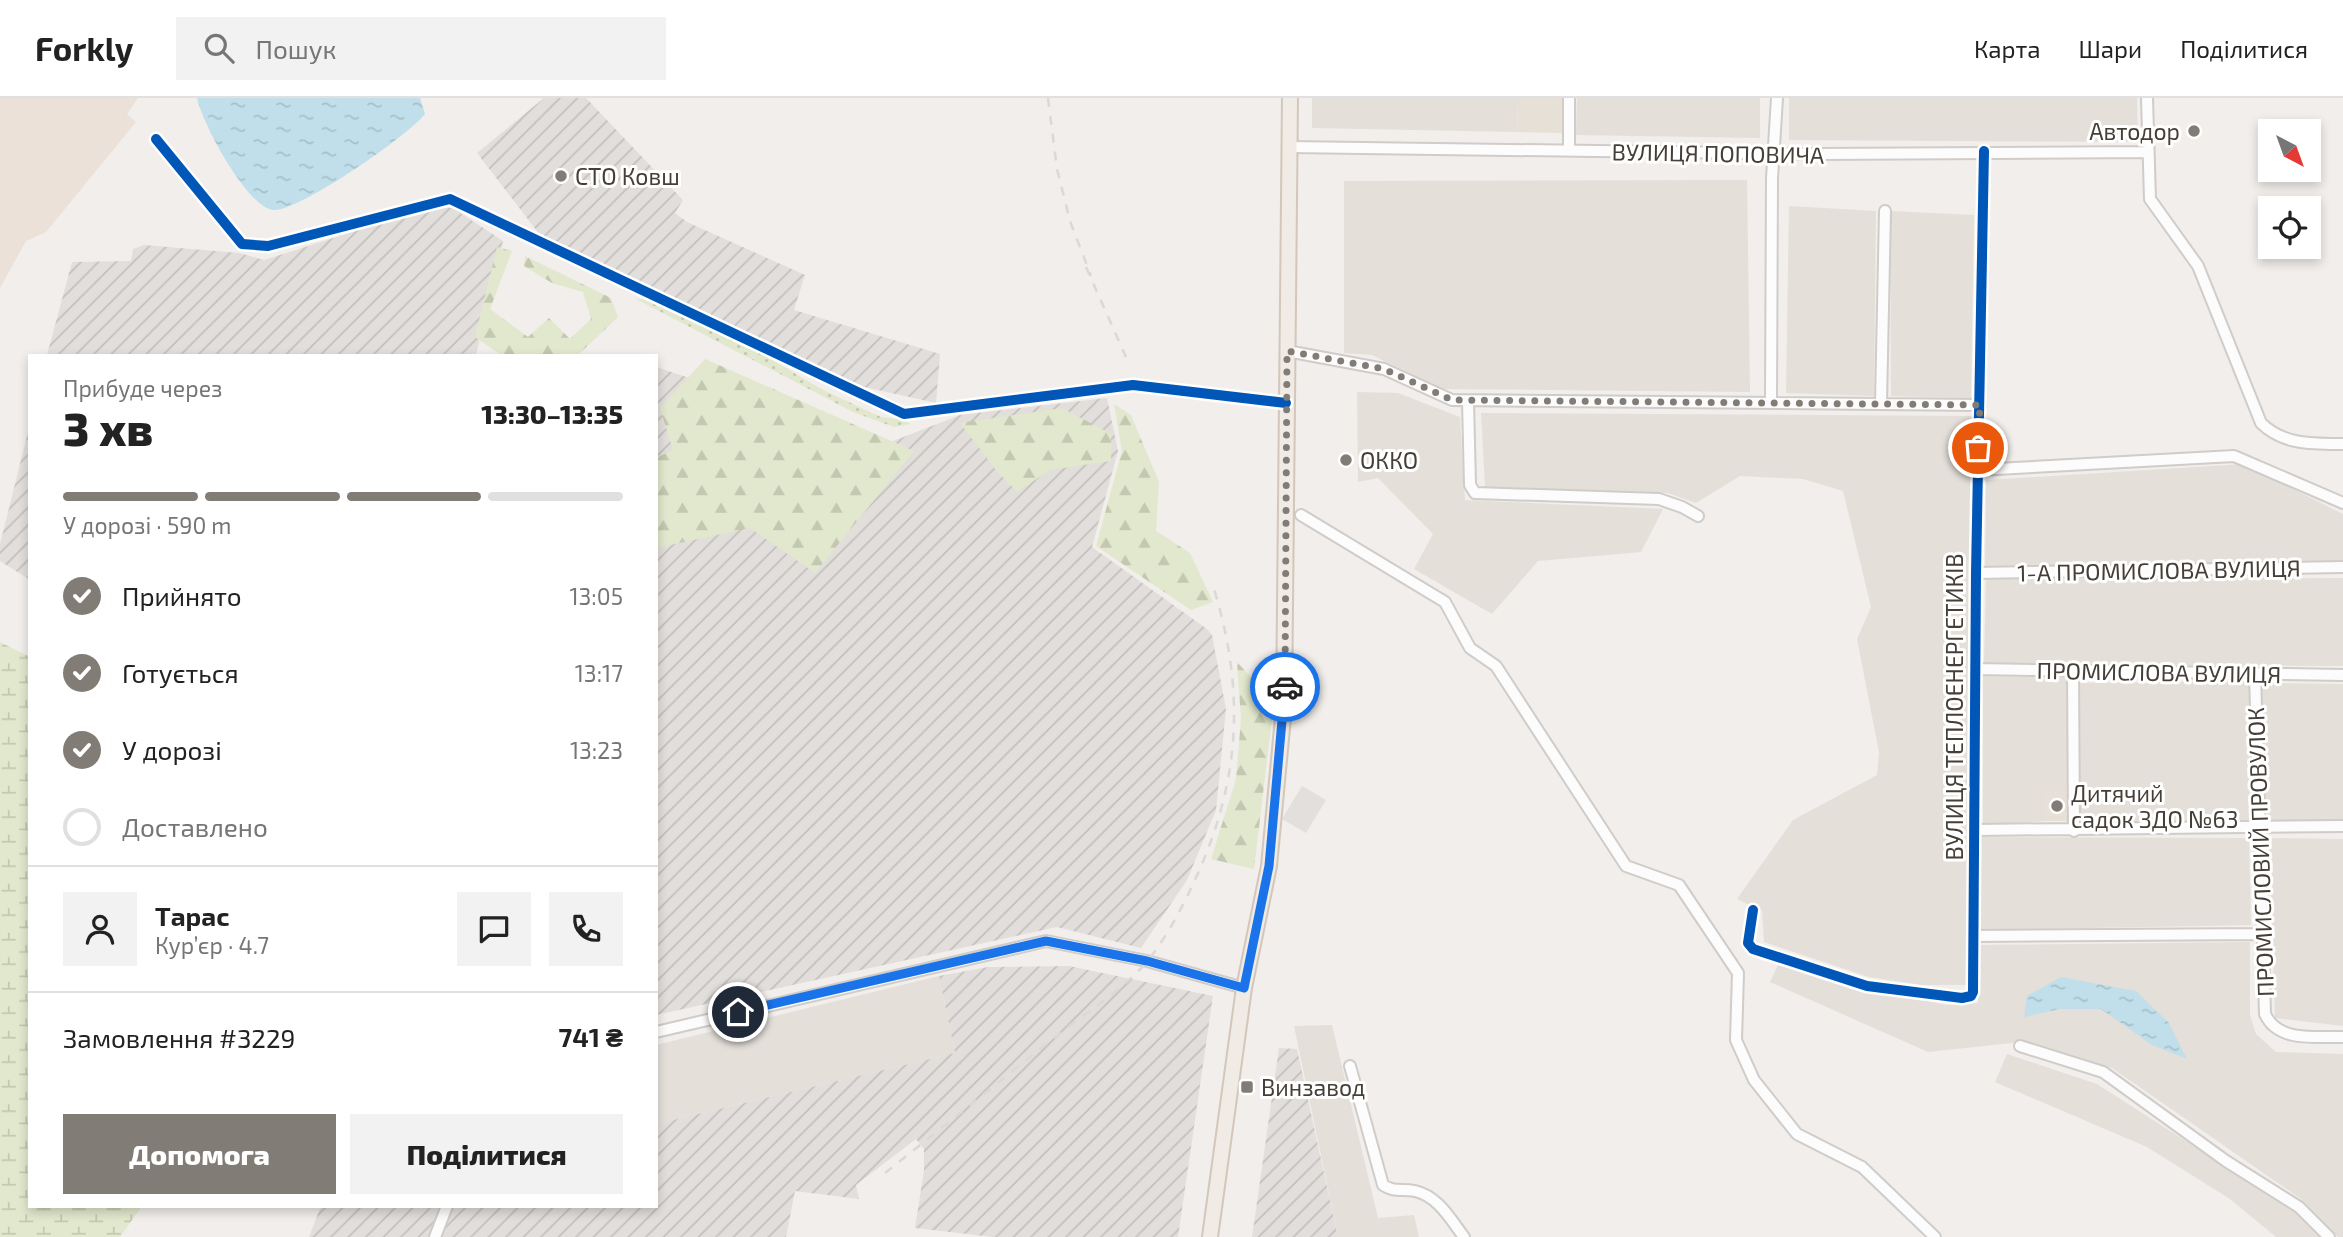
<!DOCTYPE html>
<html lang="uk">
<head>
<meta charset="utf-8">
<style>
  :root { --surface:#fff; --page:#f2f2f2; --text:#222; --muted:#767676; --line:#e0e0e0; --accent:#827c77 }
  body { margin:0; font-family:"Exo 2",sans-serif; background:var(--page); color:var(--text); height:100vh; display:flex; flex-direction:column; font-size:26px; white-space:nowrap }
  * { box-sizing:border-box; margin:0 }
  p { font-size:23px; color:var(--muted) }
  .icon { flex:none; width:38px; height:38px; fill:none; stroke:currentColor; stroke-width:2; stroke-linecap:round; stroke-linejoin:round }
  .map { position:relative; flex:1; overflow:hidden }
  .drawer { position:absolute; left:28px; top:256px; width:630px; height:854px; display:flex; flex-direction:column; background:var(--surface); border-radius:0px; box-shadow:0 4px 10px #0003 }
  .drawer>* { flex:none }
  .needle { width:46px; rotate:139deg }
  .buttons { position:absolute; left:2258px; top:21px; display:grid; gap:14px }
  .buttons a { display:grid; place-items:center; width:63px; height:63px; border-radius:0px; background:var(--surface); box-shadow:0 4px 10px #0003; font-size:35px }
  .pin { position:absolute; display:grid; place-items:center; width:60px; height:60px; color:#fff; margin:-30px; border:4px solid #fff; border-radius:50%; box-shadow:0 2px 7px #0007 }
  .courier { position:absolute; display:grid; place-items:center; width:70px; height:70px; margin:-35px; border:5px solid #1a73e8; border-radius:50%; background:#fff; color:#222; box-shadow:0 2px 9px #0007 }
  .headline em { font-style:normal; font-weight:800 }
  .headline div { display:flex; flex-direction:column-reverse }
  .headline { display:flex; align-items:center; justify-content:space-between; height:119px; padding:0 35px }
  h1 { font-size:46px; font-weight:800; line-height:52px }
  .bar { display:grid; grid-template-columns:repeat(4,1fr); gap:10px 7px; align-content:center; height:84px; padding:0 35px }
  .bar i { height:9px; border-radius:5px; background:var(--line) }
  .bar .active { background:var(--accent) }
  .bar p { grid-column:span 4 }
  .line { display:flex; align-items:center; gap:18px; padding:0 35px; border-top:2px solid var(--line) }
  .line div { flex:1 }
  .round { display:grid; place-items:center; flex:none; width:74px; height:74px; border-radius:0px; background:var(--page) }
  ol { padding:0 35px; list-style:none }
  li { display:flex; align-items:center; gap:21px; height:77px }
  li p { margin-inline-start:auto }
  li .icon { padding:7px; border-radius:50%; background:var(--accent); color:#fff; stroke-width:4 }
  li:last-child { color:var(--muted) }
  li i { width:38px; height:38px; border:4px solid var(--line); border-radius:50% }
  .primary-button { display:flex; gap:14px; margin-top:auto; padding:14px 35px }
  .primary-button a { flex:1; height:80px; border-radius:0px; background:var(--accent); color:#fff; font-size:28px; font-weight:800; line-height:80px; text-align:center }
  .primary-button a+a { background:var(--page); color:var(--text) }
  header { display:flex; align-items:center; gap:42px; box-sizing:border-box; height:98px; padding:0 35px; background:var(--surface); border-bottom:2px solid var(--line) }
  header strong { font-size:33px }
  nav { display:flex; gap:38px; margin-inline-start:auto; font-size:24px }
  .search { width:490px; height:63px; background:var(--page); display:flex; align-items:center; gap:18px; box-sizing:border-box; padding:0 24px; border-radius:0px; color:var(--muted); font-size:26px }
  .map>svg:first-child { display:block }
  .residential { fill:#e4dfd9 }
  .commercial { fill:#ebe1d8 }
  .industrial { fill:url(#industrial-furrows) }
  .education { fill:#e7e0d7 }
  .grass { fill:url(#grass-dots) }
  .forest { fill:url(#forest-firs) }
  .wetland { fill:url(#wetland-marsh) }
  .parking { fill:#e2dfdc }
  .water { fill:url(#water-ripples) }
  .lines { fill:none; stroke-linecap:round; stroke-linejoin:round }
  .minor-casing { stroke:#cfccc9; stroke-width:14 }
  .major-casing { stroke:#d2c7ba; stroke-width:18 }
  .minor { stroke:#fdfcfc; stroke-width:10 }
  .major { stroke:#f0ebe5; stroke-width:14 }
  .rail { stroke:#d9d9d8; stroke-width:2.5; stroke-dasharray:9 9; stroke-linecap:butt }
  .cycleway-casing { stroke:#fff; stroke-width:15 }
  .cycleway { stroke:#0057b8; stroke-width:10 }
  .done { stroke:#827c77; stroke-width:7; stroke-dasharray:0 12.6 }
  .route { stroke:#1a73e8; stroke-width:9 }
  .poi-dot { fill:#827c77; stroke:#fff; stroke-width:2.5 }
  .labels { text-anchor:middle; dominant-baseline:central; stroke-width:6; stroke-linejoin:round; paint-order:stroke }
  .poi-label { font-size:23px; fill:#463f38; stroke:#fff; text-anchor:start }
  .street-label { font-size:23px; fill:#463f38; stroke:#fff }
</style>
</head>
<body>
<header>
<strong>Forkly</strong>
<div class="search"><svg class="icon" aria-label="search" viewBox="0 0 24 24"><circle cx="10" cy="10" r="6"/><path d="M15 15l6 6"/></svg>Пошук</div>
<nav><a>Карта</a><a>Шари</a><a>Поділитися</a></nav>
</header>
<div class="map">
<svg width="2343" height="1139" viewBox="0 0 2343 1139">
  <defs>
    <pattern id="industrial-furrows" width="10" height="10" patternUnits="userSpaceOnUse" patternTransform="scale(1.75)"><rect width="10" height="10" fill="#e2dedb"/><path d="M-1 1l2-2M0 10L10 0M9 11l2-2" fill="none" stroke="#c3c0bd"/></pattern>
    <pattern id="grass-dots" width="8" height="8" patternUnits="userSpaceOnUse" patternTransform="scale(1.75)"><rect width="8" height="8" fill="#e2e8cd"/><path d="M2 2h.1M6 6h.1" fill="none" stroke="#c3c8b1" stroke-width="1.8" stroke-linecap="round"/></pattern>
    <pattern id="forest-firs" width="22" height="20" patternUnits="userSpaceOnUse" patternTransform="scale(1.75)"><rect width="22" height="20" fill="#e2e8cd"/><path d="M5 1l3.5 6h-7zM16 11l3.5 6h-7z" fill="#c3c8b1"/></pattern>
    <pattern id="wetland-marsh" width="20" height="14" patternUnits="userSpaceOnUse" patternTransform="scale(1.75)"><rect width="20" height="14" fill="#e2e8cd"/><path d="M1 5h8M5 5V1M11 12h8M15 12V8" fill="none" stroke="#c3c8b1"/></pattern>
    <pattern id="water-ripples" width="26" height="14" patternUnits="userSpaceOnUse" patternTransform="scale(1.75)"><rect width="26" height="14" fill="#c0dfea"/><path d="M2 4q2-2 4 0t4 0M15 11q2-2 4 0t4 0" fill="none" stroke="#a6c0c9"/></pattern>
  </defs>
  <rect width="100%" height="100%" fill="#f1eeeb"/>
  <path class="residential" d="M1312 0H1518L1517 34 1312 30Z
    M1577 0H1760V40L1576 37Z
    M1789 0H2137L2138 44 1789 42Z
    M1747 82 1750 294 1441 291 1372 257 1344 255V83Z
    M1789 108 1876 113 1874 298 1786 295Z
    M1890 113 1974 117 1971 300 1891 298Z
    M1357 294 1398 295 1460 319 1465 402 1663 411 1641 454 1538 463 1492 516 1414 471 1433 436 1378 380 1358 384Z
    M1481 315 1971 318 1966 887H1922L1869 879 1764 844 1762 813 1737 801 1793 722 1877 677 1879 654 1857 541 1871 509 1843 393 1803 381 1740 378 1696 405 1668 395 1485 389Z
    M2243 366 2343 416V466L1985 468 1986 382Z
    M2343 480V568L1984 567 1986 481Z
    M1983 578 2068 580V693H2046V723L1983 727Z
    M2249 583 2251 723 2079 726 2078 585Z
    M2261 585 2343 586V724H2265Z
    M1981 739 2249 740 2251 827 1981 832Z
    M2269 740 2343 741V928L2275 920Z
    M2250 844V917L2256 936 2276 954 2343 956V1139H2338L2301 1101 2112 970 2021 944 1928 954 1770 884 1778 867 1946 907 1978 905 1979 847Z
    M939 878 955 955 656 1026V947Z
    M1332 927 1378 1120 1414 1117 1419 1139H1338L1294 928Z
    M2007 956 2097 986 2296 1114 2323 1139H2276L2230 1101 2147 1049 1995 984Z"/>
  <path class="commercial" d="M0 0H138L127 16 136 24 46 134 26 143 0 190Z"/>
  <path class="industrial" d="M544 0H586L683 102 675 115 687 124 805 177 794 212 940 256 936 305 851 286 540 137 477 55Z
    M431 109 453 110 503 143 476 257H47L72 164 131 163 133 151 144 147 239 155 264 162Z
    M656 269 888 345 960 317 1107 300 1118 353 1092 449 1207 531 1212 537 1226 611 1216 712 1187 782 1141 850 1057 829 656 917Z
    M30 326V482L0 463V446Z
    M1069 868 1213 898 1178 1139H993L915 1130 924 1072V1051L916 1041 856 1087 859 1101 795 1093 786 1139H309L321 1108H656V1026L955 955 939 878 988 869Z
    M1279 950 1297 951 1338 1139H1252Z"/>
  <path class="education" d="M1518 0H1565L1564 35 1517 34Z
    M2046 693H2068V723H2046Z"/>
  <path class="grass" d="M636 201H642L751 249 821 291 881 319 901 321 911 326 894 329 853 314Z"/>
  <path class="forest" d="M497 149 512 153 490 211 528 239 549 220 570 241 591 221 583 194 552 185 524 168 525 158 611 200 618 219 578 257H501L475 239Z
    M705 261 914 353 815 475 750 430 656 450V360L673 352 660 310Z
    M1114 306 1131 317 1159 384 1156 433 1190 455 1213 504 1191 512 1096 448 1122 353Z
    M1062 310 1111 336V363L1050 372 1017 394 996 372 960 325Z
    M1237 564 1274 604 1254 771 1211 761 1236 681 1241 621Z"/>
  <path class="wetland" d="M0 544 30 559V1108H142L120 1139H0Z"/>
  <path class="parking" d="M1302 688 1326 702 1306 735 1282 721Z"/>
  <path class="water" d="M197 0H420L425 16C409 37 297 115 273 112 247 109 202 25 197 0Z
    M2061 879 2136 893 2169 925 2187 961 2152 947 2101 911H2060L2024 919 2027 898Z"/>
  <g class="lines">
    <defs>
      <path id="minor" d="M2147 0 2150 101 2198 168 2261 325C2283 347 2313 346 2343 346
        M156 41 242 146 268 148 450 101 904 316 1133 287 1286 305
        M1289 49 1819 56 2148 54
        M1569 53V0
        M1287 253 1384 271 1452 302 1980 307
        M1468 303 1470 387 1475 395 1659 401 1682 409 1698 418
        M1771 303 1772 80 1777 0
        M1881 305 1885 113
        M1977 372 2234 358 2343 405
        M1301 417 1445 504 1470 550 1496 568 1626 768 1679 787 1738 875 1736 942 1754 982 1797 1036 1862 1069 1935 1139
        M1976 475 2343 469
        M1976 571 2343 577
        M2073 572 2074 733
        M2255 576 2265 916C2278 945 2316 938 2343 939
        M1975 732 2343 728
        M1753 812 1748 845 1753 851 1867 888 1962 900 1971 898 1973 894 1976 475 1984 53
        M1974 838 2261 836
        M656 934 1046 843 1147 863 1244 890
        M2020 948 2103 974 2226 1063 2299 1109 2329 1139
        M1350 968 1383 1087C1395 1095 1402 1090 1415 1093 1438 1098 1451 1122 1464 1139
        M435 1139 447 1108"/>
      <path id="major" d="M1210 1139 1244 890 1269 768 1284 609 1290 0"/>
    </defs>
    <use href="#minor" class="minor-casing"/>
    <use href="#major" class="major-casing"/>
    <use href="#minor" class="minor"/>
    <use href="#major" class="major"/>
    <path class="rail" d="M1048 0 1057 71 1070 123 1091 178
      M1086 169 1126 259
      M885 1075C943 1029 1001 982 1059 936 1087 914 1121 893 1145 866 1165 842 1181 812 1194 784 1240 685 1246 596 1214 491"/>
    <defs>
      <path id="cycleway" d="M156 41 242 146 268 148 450 101 904 316 1133 287 1286 305
        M1753 812 1748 845 1753 851 1867 888 1962 900 1971 898 1973 894 1976 475 1984 53"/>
    </defs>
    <use href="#cycleway" class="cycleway-casing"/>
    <use href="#cycleway" class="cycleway"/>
  </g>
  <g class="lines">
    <path class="done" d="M1285 589 1287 253 1384 271 1452 302 1980 307 1978 350"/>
    <path class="route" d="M738 914 1046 843 1147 863 1244 890 1269 768 1285 589"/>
  </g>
  <g class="poi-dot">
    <circle cx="2194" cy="33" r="7"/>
    <circle cx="561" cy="78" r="7"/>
    <circle cx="1346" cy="362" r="7"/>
    <circle cx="2057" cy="708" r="7"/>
    <rect x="1240" y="982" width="14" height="14" rx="3.5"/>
  </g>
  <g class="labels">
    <g class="poi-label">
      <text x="2180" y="33" text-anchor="end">Автодор</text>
      <text x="575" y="78">СТО Ковш</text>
      <text x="1360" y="362">ОККО</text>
      <text x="2071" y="695">Дитячий<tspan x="2071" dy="26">садок ЗДО №63</tspan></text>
      <text x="1261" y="989">Винзавод</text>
    </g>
    <g class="street-label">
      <text transform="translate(1718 55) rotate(1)">ВУЛИЦЯ ПОПОВИЧА</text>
      <text transform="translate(2159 472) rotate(-1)">1-А ПРОМИСЛОВА ВУЛИЦЯ</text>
      <text transform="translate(2159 574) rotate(1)">ПРОМИСЛОВА ВУЛИЦЯ</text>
      <text transform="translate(1954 609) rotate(-90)">ВУЛИЦЯ ТЕПЛОЕНЕРГЕТИКІВ</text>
      <text transform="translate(2260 754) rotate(-92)">ПРОМИСЛОВИЙ ПРОВУЛОК</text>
    </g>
  </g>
</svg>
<div class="buttons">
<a><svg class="needle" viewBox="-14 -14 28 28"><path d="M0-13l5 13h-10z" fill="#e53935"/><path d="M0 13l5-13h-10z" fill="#767676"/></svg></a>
<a><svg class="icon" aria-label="locate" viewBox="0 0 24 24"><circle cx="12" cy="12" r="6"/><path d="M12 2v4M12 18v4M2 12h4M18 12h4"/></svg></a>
</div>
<div class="pin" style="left:1978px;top:350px;background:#ea580c"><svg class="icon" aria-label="bag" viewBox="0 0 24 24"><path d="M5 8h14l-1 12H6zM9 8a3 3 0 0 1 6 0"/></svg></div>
<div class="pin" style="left:738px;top:914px;background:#1f2937"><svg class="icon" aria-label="home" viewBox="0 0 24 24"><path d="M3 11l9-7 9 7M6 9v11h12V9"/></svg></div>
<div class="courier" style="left:1285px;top:589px"><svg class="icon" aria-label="car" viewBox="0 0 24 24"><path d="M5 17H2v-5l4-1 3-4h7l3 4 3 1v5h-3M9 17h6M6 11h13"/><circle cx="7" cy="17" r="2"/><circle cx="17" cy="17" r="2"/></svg></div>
<section class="drawer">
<div class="headline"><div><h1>3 хв</h1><p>Прибуде через</p></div><em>13:30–13:35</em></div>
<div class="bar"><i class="active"></i><i class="active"></i><i class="active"></i><i></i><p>У дорозі · 590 m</p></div>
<ol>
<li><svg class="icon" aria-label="check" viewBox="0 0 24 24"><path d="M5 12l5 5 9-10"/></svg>Прийнято<p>13:05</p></li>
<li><svg class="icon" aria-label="check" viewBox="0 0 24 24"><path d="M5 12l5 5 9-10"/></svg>Готується<p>13:17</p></li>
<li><svg class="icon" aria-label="check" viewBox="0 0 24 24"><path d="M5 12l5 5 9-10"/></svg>У дорозі<p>13:23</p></li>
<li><i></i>Доставлено</li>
</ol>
<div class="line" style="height:126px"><a class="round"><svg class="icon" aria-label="person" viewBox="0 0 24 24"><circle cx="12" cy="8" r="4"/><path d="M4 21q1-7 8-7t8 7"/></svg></a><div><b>Тарас</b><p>Кур’єр · 4.7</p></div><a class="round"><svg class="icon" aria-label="chat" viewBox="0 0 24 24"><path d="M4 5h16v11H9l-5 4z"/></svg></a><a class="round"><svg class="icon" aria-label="phone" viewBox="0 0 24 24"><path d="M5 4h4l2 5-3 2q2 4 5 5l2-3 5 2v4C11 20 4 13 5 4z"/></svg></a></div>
<div class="line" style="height:91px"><div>Замовлення #3229</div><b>741 ₴</b></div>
<div class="primary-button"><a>Допомога</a><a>Поділитися</a></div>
</section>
</div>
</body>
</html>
